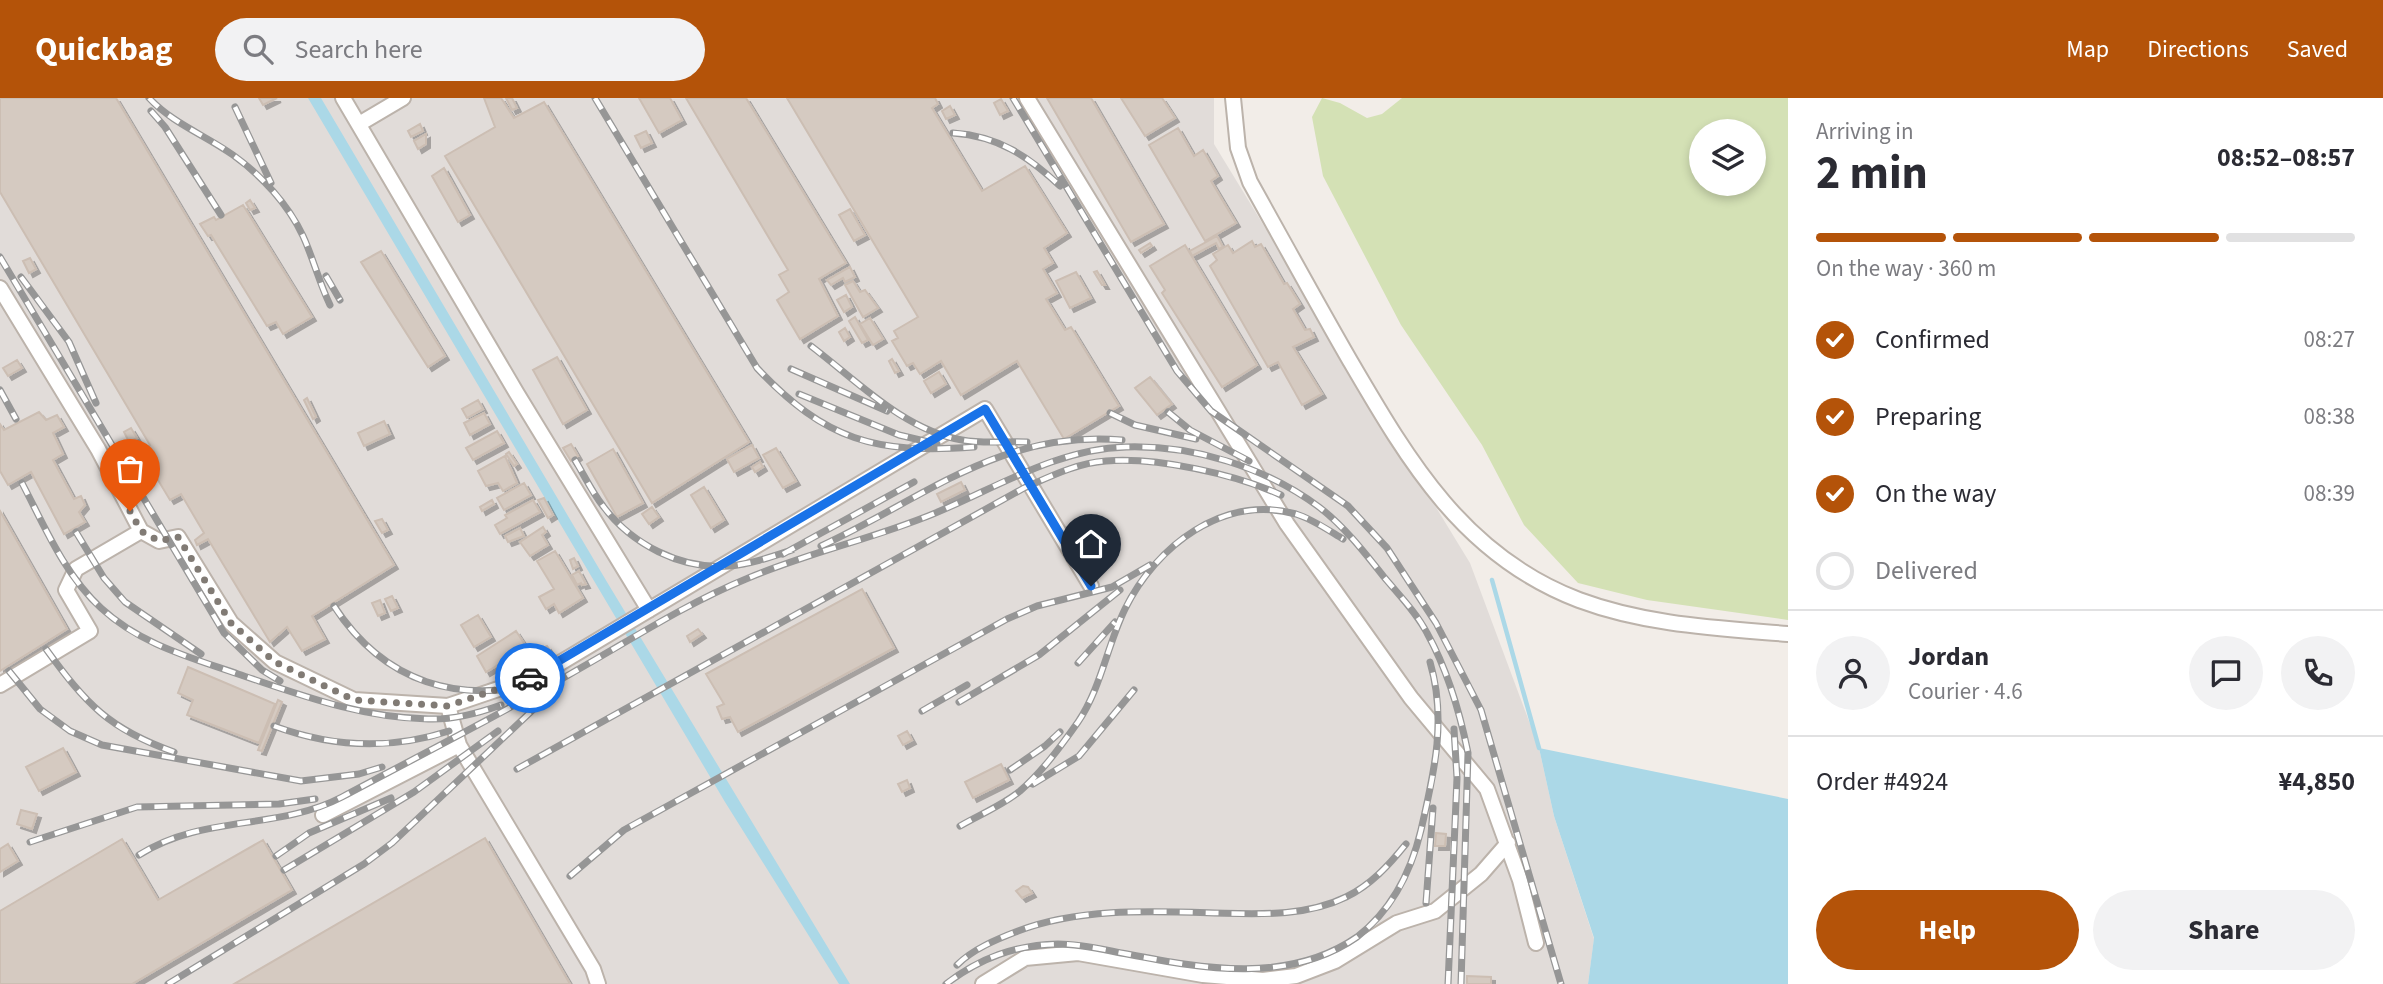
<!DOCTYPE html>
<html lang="en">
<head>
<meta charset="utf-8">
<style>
  :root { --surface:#fff; --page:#f2f2f3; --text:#2b2b33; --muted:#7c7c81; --line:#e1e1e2; --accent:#b45309 }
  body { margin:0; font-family:"Source Sans 3",sans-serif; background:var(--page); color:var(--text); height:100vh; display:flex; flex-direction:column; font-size:26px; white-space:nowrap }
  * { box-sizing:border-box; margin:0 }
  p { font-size:23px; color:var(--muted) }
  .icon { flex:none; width:38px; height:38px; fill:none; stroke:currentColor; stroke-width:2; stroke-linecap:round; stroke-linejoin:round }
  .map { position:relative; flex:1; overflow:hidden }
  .side { display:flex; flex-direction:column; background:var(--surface); width:595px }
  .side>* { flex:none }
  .fabs { position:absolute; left:1689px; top:21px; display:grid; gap:14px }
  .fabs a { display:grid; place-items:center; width:77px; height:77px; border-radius:50%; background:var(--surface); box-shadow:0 4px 10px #0003; font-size:35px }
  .pin { position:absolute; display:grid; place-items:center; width:60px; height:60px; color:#fff; margin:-72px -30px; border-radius:50% 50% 50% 0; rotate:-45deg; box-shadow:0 0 7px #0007 }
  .pin .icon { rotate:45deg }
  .courier { position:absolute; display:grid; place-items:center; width:70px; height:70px; margin:-35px; border:5px solid #1a73e8; border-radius:50%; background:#fff; color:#222; box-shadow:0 2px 9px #0007 }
  .head em { font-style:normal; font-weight:700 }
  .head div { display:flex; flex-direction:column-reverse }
  .head { display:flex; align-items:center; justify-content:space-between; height:119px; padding:0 28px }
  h1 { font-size:46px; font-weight:700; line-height:52px }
  .bar { display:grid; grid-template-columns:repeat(4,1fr); gap:10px 7px; align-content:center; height:84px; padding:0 28px }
  .bar i { height:9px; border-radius:5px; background:var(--line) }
  .bar .current { background:var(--accent) }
  .bar p { grid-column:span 4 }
  .line { display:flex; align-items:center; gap:18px; padding:0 28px; border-top:2px solid var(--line) }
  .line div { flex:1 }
  .round { display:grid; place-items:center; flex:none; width:74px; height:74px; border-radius:37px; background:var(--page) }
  ol { padding:0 28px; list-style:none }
  li { display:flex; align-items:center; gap:21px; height:77px }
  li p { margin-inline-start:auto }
  li .icon { padding:7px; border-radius:50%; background:var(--accent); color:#fff; stroke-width:4 }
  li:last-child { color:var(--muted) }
  li i { width:38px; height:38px; border:4px solid var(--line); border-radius:50% }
  .action { display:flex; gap:14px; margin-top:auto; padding:14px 28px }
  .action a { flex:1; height:80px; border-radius:42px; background:var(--accent); color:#fff; font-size:28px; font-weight:700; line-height:80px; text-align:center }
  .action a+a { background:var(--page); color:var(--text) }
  header { display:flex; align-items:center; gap:42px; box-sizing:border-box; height:98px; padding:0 35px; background:var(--accent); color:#fff }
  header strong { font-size:33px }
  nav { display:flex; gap:38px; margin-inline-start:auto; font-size:24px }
  .search { width:490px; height:63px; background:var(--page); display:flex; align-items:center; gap:18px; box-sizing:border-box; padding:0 24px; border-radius:38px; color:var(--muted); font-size:26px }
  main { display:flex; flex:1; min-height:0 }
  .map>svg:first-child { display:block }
  .industrial { fill:#e1dcd9 }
  .green { fill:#d4e1b5; fill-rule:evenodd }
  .water { fill:#abd8e7 }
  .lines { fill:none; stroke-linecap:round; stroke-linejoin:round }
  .stream { stroke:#abd8e7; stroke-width:4.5 }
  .building { fill:#d5cac1; stroke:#ccbeb3; stroke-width:2; filter:url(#shadow) }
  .minor-casing { stroke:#bcb3ab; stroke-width:18 }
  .minor { stroke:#fff; stroke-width:14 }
  .rail-casing { stroke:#969696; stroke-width:7 }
  .rail { stroke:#fff; stroke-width:4.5; stroke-dasharray:13; stroke-linecap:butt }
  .done { stroke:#817b75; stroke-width:7; stroke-dasharray:0 12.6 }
  .route { stroke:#1a73e8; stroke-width:9 }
</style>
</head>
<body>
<header>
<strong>Quickbag</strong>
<div class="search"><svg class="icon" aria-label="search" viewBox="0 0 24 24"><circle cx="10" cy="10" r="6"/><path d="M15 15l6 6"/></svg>Search here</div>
<nav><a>Map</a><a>Directions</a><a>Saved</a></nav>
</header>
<main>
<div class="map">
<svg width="1788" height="886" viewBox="0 0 1788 886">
  <defs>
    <filter id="shadow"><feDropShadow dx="4" dy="4" stdDeviation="0" flood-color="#0004"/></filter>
  </defs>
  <rect width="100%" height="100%" fill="#f2ede8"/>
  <path class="industrial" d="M0 0H1214V46L1470 465 1539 650 1554 718 1594 841 1588 886H0Z"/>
  <path class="green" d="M1322 0 1340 5 1367 20 1382 16 1402 0H1788V522L1647 502 1578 485 1524 427 1482 347 1401 227 1323 78 1312 19ZM1701 33H1754V86H1701Z"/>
  <path class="water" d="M308 0H321L607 484 850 886H839L725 704Z
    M1539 650 1788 701V886H1588L1594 840 1554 718Z"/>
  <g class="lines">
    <path class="stream" d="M1492 482 1539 650"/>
  </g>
  <path class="building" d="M0 0H116L394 467 312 518 325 541 302 553 287 529 270 544 208 441 197 447 195 442 204 435 181 396 170 402 149 367 140 372 134 361 150 347 0 94Z
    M259 0H277L263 7Z
    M484 0H501L514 20 544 4 749 344 652 405 445 58 495 29Z
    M506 0H512L517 10 512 12Z
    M639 0H670L682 22 659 35Z
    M686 0H746L846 165 819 181 838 218 800 241 777 202 789 194 779 177 788 172Z
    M787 0H935L938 6 932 10 982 93 1025 68 1067 135 1044 150 1053 165 1043 171 1057 195 1046 201 1065 232 1071 229 1119 308 1064 341 1017 263 961 297 941 263 920 276 913 265 907 268 892 243 898 240 894 233 918 219Z
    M1047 0H1091L1164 126 1131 144Z
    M1121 0H1162L1175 20 1145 38Z
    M1001 1 1008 13 1000 17 994 5Z
    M950 8 955 17 946 21 942 13Z
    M420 26 423 33 411 39 408 33Z
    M1178 30 1194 58 1203 52 1218 78 1211 83 1236 125 1205 143 1149 47Z
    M646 33 652 45 641 50 635 38Z
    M426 36V46L418 51 414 43Z
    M444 70 470 117 458 124 432 78Z
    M250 102 255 110 250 112 246 105Z
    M243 107 312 219 283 236 276 224 267 228 211 137 208 138 200 126 214 119 216 122Z
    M850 111 865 137 854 143 839 117Z
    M1217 138 1223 149 1219 151 1216 145 1192 158 1190 153Z
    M1252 143 1255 149 1261 146 1284 186 1287 185 1300 206 1293 211 1305 232 1310 231 1314 239 1293 249 1322 296 1302 307 1278 264 1268 269 1210 168 1217 162 1213 156 1228 147 1233 155Z
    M1150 145 1152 148 1141 155 1139 152Z
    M1185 147 1257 267 1222 289 1162 195 1165 192 1150 168Z
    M381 153 445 258 428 269 361 164Z
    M30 160 36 171 29 175 23 163Z
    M850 169 855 179 845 184 843 180 831 187 827 182Z
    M1097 173 1105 187H1102L1094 174Z
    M1076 174 1091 200 1070 210 1056 183Z
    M853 183 860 194 865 192 878 210 863 219 845 187Z
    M846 197 852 209 844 214 837 202Z
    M855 219 868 242 862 245 849 223Z
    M870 220 883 241 873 247 860 226Z
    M845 230 850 239 844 243 839 234Z
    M557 259 587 312 563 326 533 272Z
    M892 261 899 273 895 275 889 263Z
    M17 262 22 270 8 278 3 270Z
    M939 274 946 286 931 295 924 283Z
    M1150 279 1172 306 1157 317 1135 290Z
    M307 300 316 319 313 321 304 302Z
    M478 302 483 311 467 320 462 311Z
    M39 314 46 322 57 317 64 329 53 335 63 356 53 362 74 401 81 398 85 407 79 414 85 424 64 436 31 374 8 387 0 373V326L4 332Z
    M484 315 490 326 470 337 464 325Z
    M384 323 390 336 364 348 358 335Z
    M131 330 137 340 129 344 124 334Z
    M497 333 504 345 473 362 466 350Z
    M571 346 578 358 571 363 563 350Z
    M752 347 759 360 734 374 727 361Z
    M776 350 796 383 783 390 763 357Z
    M613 351 643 405 617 419 587 366Z
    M509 354 517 366 514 368 506 356Z
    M505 358 517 385 503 393 498 385 486 388 478 373Z
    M760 364 763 369 755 374 752 369Z
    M961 384 965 392 941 404 937 396Z
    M524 385 531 397 504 412 497 400Z
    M704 389 724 422 711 430 691 397Z
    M544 400 553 417 548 420 538 402Z
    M492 402 494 406 482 413 480 409Z
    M533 402 540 414 500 436 495 427 507 420 505 417Z
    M652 409 659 419 649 426 642 416Z
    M0 413 67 531 0 573Z
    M382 421 388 432 382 435 375 423Z
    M543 429 546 434 542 437 548 447 530 458 520 444Z
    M520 430 524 438 508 444 505 438Z
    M555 453 583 500 559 515 554 506 546 511 539 499 554 491 537 463Z
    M574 460 578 468 573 471 570 462Z
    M579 473 586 486 582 487 581 485 577 487 572 477Z
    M862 491 894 550 738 634 730 619 722 621 717 609 724 606 706 576Z
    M392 498 398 510 391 513 385 501Z
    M380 502 385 515 378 518 372 505Z
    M478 517 491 539 474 549 461 527Z
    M698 531 702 536 690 544 687 538Z
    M516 533 529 553 521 558 518 553 508 559 511 564 501 571 498 567 486 574 477 558Z
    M547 548 549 551 537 558 535 554Z
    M188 569 275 606 259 645 187 617 193 602 178 595Z
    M278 602 282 604 262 653 258 652Z
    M907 633 912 642 903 647 898 638Z
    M63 650 76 674 39 693 26 669Z
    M1001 666 1009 682 973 700 965 684Z
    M907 682 910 690 902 694 898 686Z
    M21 712 37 716 32 731 17 726Z
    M1436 735 1446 736 1445 748H1435Z
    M485 740 570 886H234Z
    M122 741 158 802 263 742 292 792 132 886H0V813Z
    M8 746 18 763 0 774V751Z
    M1023 788 1028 789 1032 795 1022 800 1016 793Z
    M1467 878 1491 879V886H1467Z"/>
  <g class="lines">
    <defs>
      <path id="minor" d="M343 0 516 294 649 512
        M1027 0 1287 426 1411 600 1487 691 1520 782 1536 845
        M1233 0 1238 50 1250 84C1283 143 1315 202 1349 261 1408 362 1463 458 1579 502 1646 527 1717 530 1788 536
        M359 26 403 0
        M0 190 98 351 141 433 159 443 178 439 231 525 275 564 354 602 448 608 540 577 985 311 1091 488
        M0 587 90 533 66 492 76 471 141 433
        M459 647 593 871 598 886
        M323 717 459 647 448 608
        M983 886 1025 860 1078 855 1203 877 1263 882 1296 878 1335 863 1397 825 1435 813 1481 776 1508 745"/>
    </defs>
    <use href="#minor" class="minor-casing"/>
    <use href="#minor" class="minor"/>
    <defs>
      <path id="rail" d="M149 0C172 25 205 37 233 57 261 77 288 106 303 138 313 160 319 184 330 207
        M595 0 757 270C826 343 875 356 974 349
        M1013 0 1177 273 1211 313 1348 408 1387 450 1436 525 1481 612 1561 886
        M235 9 271 85
        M151 13 165 29 221 117
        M953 35C998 38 1028 58 1060 88
        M0 159 224 535 262 572 280 583
        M326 178 340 202
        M21 179 69 244 96 305
        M811 248C856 282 905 333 962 342 983 346 1006 343 1027 344
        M791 271 887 313
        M0 292 16 321
        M799 296 899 337 937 346
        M1168 314 1190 332 1249 363
        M1110 315 1135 327 1196 341
        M575 362C584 377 592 394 603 408 631 446 681 472 729 468 751 466 771 459 792 452
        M22 385C44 427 64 476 101 510 140 546 189 559 238 576 301 597 361 620 428 621 452 622 479 615 501 607
        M76 434 104 480 125 504 201 556
        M821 448C925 400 1000 332 1122 342
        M783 456 914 384
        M334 508C384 585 460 608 546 583
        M46 551C86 606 109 631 174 654
        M1078 565 1115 524
        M9 573 40 611 70 633 102 647 301 683 359 676 382 669
        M959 604 1039 557 1120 492
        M922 613 967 587
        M274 628C331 649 391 652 449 633
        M517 671 1024 390C1051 378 1077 365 1106 363 1157 359 1235 376 1281 397
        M1010 672 1045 648 1060 634
        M1033 686 1079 658 1134 592
        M960 728C979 717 1003 707 1020 693 1042 674 1061 648 1078 624 1101 590 1107 548 1125 511 1156 448 1223 396 1296 416 1312 421 1328 432 1343 441
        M30 744 137 709 279 706 315 701
        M139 757C203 716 277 733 342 699 419 658 497 618 572 575 629 543 685 506 746 481 807 455 872 441 933 416 996 390 1056 351 1126 349 1194 347 1265 369 1319 409 1344 428 1365 455 1384 479 1399 497 1416 514 1427 535 1447 571 1460 615 1468 655L1461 886
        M276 758 309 735 391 700
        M284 772 414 694 498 633
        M570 778 624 732 1007 521 1037 508 1112 489 1150 467
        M1426 805 1433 710
        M957 867C973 851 997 841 1018 833 1079 810 1149 813 1214 815 1258 816 1305 819 1346 799 1371 787 1389 767 1406 746
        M168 886 364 766 392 745 555 591
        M946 886C980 860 1015 847 1058 846 1081 846 1105 852 1127 856 1204 871 1289 886 1357 839 1392 812 1411 774 1421 732 1434 675 1447 622 1430 564
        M1448 886 1457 680 1454 631"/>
    </defs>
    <use href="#rail" class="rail-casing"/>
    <use href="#rail" class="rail"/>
  </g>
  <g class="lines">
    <path class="done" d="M130 413 141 433 159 443 178 439 231 525 275 564 354 602 448 608 530 580"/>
    <path class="route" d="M530 580 985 311 1091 488"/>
  </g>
</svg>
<div class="fabs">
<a><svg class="icon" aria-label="layers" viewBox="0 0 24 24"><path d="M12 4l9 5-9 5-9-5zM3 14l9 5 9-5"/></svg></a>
</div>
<div class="pin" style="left:130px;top:413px;background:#ea580c"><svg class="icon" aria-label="bag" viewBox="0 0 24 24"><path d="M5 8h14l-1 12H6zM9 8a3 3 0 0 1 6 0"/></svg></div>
<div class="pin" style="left:1091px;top:488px;background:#1f2937"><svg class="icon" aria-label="home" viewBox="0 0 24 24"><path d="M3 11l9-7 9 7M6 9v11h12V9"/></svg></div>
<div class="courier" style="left:530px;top:580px"><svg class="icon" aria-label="car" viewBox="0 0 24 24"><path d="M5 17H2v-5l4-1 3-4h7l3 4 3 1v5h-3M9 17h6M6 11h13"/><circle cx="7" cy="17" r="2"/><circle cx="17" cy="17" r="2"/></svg></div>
</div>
<section class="side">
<div class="head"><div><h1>2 min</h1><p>Arriving in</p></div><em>08:52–08:57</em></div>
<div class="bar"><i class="current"></i><i class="current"></i><i class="current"></i><i></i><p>On the way · 360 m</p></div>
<ol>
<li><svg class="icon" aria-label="check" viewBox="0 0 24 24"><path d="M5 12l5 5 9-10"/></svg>Confirmed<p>08:27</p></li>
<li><svg class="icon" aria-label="check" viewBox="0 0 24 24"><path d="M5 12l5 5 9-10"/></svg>Preparing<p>08:38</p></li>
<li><svg class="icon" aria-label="check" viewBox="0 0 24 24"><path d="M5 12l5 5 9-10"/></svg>On the way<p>08:39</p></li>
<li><i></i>Delivered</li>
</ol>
<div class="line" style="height:126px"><a class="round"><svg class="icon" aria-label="person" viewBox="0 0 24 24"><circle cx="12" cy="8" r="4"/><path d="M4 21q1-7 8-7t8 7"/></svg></a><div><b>Jordan</b><p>Courier · 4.6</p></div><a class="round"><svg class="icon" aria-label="chat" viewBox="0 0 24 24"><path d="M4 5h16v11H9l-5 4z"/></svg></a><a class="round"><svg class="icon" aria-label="phone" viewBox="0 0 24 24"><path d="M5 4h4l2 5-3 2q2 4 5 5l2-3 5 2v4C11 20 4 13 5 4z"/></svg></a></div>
<div class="line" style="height:91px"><div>Order #4924</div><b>¥4,850</b></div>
<div class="action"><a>Help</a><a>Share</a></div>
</section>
</main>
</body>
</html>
